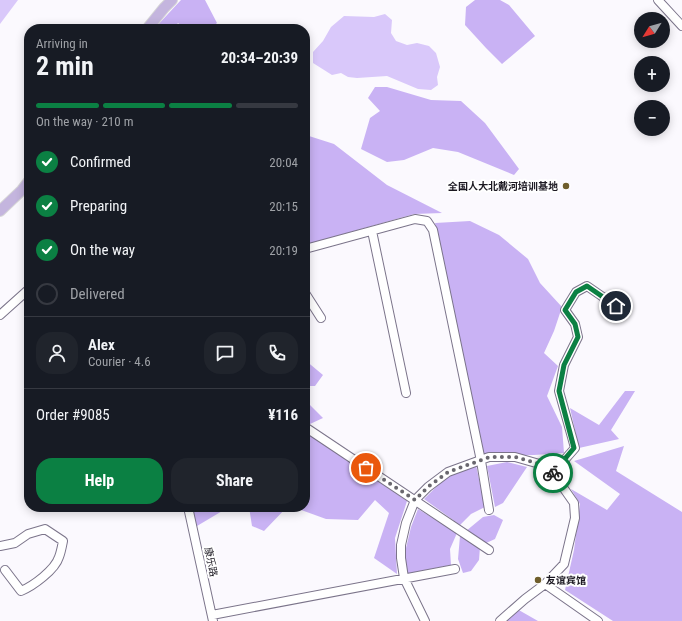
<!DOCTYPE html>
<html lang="en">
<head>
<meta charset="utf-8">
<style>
  :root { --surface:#171b24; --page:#20242c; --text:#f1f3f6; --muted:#9ea1a6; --line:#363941; --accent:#0b8043 }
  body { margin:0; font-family:"Roboto Condensed","Noto Sans SC",sans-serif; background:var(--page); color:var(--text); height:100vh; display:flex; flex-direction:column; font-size:15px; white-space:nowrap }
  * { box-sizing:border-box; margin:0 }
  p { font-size:13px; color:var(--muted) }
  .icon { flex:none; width:22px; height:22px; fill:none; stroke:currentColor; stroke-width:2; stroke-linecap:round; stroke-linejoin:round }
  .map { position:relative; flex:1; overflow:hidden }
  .drawer { position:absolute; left:24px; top:24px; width:286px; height:488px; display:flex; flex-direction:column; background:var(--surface); border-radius:16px; box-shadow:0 2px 10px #0003 }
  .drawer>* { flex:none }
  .needle { width:26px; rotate:233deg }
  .tools { position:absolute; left:634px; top:12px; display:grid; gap:8px }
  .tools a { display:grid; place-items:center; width:36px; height:36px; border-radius:50%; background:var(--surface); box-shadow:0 2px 10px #0003; font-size:20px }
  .pin { position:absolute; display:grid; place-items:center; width:34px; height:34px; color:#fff; margin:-17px; border:2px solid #fff; border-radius:50%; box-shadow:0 1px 4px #0007 }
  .courier { position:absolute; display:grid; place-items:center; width:40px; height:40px; margin:-20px; border:3px solid #0b8043; border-radius:50%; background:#fff; color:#222; box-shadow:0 1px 5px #0007 }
  .overview em { font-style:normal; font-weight:700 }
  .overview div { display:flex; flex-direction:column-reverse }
  .overview { display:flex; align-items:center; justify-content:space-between; height:68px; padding:0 12px }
  h1 { font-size:26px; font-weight:700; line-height:30px }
  .bar { display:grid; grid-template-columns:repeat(4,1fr); gap:6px 4px; align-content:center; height:48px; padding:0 12px }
  .bar i { height:5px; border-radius:3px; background:var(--line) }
  .bar .selected { background:var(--accent) }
  .bar p { grid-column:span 4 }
  .line { display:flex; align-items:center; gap:10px; padding:0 12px; border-top:1px solid var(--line) }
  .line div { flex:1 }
  .round { display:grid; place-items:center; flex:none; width:42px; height:42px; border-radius:16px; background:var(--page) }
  ol { padding:0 12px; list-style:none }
  li { display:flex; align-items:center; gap:12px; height:44px }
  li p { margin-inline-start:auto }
  li .icon { padding:4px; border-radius:50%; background:var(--accent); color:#fff; stroke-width:4 }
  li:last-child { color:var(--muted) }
  li i { width:22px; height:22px; border:2px solid var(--line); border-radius:50% }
  .cta { display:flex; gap:8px; margin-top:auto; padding:8px 12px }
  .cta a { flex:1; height:46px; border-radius:16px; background:var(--accent); color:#fff; font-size:16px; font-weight:700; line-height:46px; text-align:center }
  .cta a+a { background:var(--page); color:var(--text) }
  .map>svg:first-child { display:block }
  .forest { fill:#c9b2f4 }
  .water { fill:#d9c8fa }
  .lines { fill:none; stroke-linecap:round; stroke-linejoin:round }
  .minor-casing { stroke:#7b748a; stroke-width:10 }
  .major-casing { stroke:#d6d5d7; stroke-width:12 }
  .minor { stroke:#fff; stroke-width:8 }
  .major { stroke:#c4b5de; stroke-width:10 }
  .done { stroke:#69676e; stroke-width:4; stroke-dasharray:0 7.2 }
  .route { stroke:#0b8043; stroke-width:5 }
  .poi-dot { fill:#6f5e2c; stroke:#fff; stroke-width:1.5 }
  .labels { text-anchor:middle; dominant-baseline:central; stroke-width:4; stroke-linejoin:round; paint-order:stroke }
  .poi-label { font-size:10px; font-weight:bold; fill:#1b1821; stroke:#fff; text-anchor:end }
  .street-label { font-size:10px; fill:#1b1821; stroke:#fff }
</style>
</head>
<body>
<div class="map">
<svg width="682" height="621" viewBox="0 0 682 621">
  <rect width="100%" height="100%" fill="#fbf9fe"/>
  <path class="forest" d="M181 0H205L217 23 210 29H186L178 23 173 29H154Z
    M475 0H500L509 5 535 36 502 64 486 48 465 25 466 7Z
    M375 87H387L431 100 461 101 485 123 519 169 514 175 458 152 433 148 404 160 387 162 361 149 370 118 380 111 368 98Z
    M305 136H309L334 144 387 185 442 213 414 214 305 245Z
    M470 221 499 235 528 259 540 283 562 307 554 331 544 353 558 366 547 396 562 427 564 453 534 455 482 456 435 223Z
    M305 360 323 375 315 386H305Z
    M625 391H635L611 430 619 439 579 448 570 408 599 425Z
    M305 400 323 418 310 424 305 421Z
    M305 432 407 501 395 538 397 574 374 558 389 513 375 500 358 520 326 519 293 507H305Z
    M624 446 616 471 682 512V621H613L565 590 574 550 580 504 571 489 607 510 620 494 574 461Z
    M507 462 527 467 503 503 495 507 487 466Z
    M476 465 485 507 471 514 460 525 424 499 438 485 452 473Z
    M192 507H229L197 526Z
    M249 507H287L264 531 252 526Z
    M418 509 457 533 450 549 451 565 405 574 406 548 411 527Z
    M494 515 503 520 495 539 484 544 480 547 479 560 471 571 463 573 458 559 460 536 483 517Z
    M517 609 538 621H503Z"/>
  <path class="water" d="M0 0H18L0 24Z
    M385 14 392 20 391 33 396 41 407 45 417 43 429 46 436 53 440 67 437 77 438 85 431 90 418 89 387 76 357 78 348 77 341 73 332 75 313 63V52L323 41 331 27 344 16 374 17Z"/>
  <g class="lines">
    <defs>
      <path id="minor" d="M658 0 682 26
        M372 231 406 393
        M305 249 415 219 427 221 433 230 481 461 489 510
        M305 293 321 318
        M0 315 29 289
        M305 427 489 550
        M553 473 575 448 559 391 564 365 578 337 575 324 565 310 576 292 587 286 616 306
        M188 507 213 621
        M0 546 15 543 28 534 45 529 63 541C62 546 61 552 59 557 55 570 33 586 21 591L5 570
        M545 584 598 621
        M212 615 455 569
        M425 621 404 578 401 558V545L406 523 415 500 428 487 448 472 489 457H515L543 465 553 473 574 503 575 518 564 564 545 584 525 599 500 621"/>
      <path id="major" d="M147 29 164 8 172 0
        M0 211 22 190 29 181"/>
    </defs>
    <use href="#minor" class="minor-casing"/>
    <use href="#major" class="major-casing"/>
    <use href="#minor" class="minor"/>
    <use href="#major" class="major"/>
  </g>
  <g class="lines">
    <path class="done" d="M366 468 415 500 428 487 448 472 490 457H515L543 465 553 473"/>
    <path class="route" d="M553 473 574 448 559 391 564 365 578 337 575 324 565 310 576 292 587 286 616 306"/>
  </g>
  <g class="poi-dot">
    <circle cx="566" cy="186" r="4"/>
    <circle cx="538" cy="580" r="4"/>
  </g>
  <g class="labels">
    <g class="poi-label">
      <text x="558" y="186">全国人大北戴河培训基地</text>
      <text x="546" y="580" text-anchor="start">友谊宾馆</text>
    </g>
    <g class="street-label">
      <text transform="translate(211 562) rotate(78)">康乐路</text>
    </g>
  </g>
</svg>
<div class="tools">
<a><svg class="needle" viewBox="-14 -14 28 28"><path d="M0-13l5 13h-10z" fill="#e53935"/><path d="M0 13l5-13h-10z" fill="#9ea1a6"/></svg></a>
<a>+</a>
<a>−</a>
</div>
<div class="pin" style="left:366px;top:468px;background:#ea580c"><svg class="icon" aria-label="bag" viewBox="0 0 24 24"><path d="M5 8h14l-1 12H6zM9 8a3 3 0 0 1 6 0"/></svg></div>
<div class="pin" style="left:616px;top:306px;background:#1f2937"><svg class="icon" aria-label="home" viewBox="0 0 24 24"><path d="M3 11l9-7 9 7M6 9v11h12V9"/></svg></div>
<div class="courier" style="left:553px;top:473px"><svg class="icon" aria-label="bike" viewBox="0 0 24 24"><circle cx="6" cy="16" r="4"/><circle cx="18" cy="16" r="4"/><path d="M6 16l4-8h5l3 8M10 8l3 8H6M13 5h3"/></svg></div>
<section class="drawer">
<div class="overview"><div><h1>2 min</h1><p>Arriving in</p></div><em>20:34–20:39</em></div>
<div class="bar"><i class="selected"></i><i class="selected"></i><i class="selected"></i><i></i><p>On the way · 210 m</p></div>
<ol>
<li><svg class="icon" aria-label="check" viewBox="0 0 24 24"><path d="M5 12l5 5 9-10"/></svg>Confirmed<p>20:04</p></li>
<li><svg class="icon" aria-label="check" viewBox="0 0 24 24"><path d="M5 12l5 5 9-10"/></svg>Preparing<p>20:15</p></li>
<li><svg class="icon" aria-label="check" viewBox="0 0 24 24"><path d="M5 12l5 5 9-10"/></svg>On the way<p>20:19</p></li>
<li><i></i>Delivered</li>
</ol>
<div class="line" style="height:72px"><a class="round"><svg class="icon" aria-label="person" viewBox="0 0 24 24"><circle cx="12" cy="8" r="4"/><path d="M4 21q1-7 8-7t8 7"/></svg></a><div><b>Alex</b><p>Courier · 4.6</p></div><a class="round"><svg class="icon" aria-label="chat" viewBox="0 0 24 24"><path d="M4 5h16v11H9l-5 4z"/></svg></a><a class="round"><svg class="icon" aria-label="phone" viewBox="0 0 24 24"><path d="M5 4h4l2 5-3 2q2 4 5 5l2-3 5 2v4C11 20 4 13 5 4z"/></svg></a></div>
<div class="line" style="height:52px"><div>Order #9085</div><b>¥116</b></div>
<div class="cta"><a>Help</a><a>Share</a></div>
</section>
</div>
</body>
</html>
